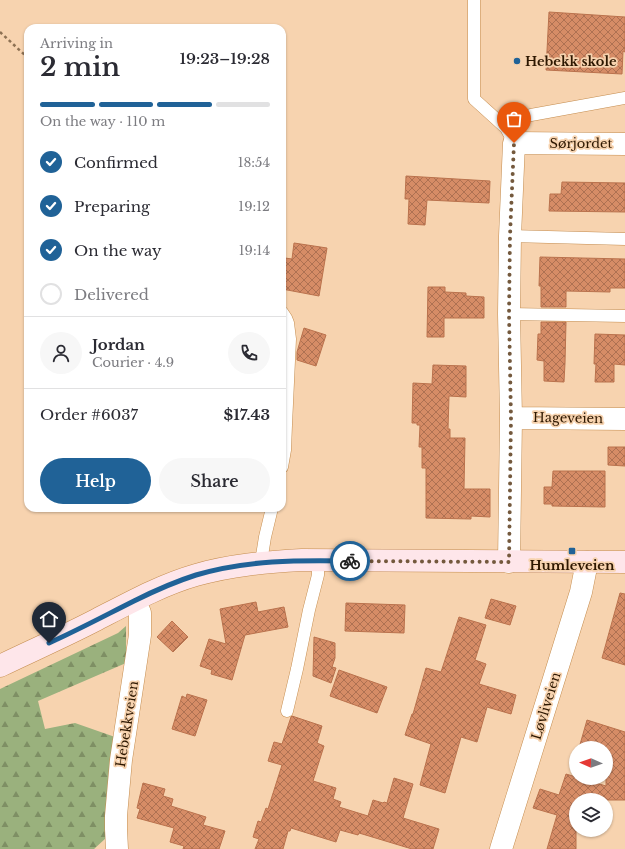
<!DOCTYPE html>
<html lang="en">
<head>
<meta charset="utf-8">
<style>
  :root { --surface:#fff; --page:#f7f7f7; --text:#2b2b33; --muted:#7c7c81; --line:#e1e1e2; --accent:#206297 }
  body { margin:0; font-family:"Libre Baskerville",serif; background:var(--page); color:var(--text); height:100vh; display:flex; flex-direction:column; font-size:15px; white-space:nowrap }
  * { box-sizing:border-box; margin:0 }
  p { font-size:13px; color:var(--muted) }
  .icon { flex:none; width:22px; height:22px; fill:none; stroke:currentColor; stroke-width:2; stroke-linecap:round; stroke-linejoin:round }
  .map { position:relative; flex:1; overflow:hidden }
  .panel { position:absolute; left:24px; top:24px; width:262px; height:488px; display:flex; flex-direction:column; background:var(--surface); border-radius:12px; box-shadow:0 1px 3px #0004 }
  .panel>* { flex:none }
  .needle { width:26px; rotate:272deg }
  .fabs { position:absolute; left:569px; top:741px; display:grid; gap:8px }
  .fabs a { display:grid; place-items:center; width:44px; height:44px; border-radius:50%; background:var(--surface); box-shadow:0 1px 3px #0004; font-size:20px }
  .pin { position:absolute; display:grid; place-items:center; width:34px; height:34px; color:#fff; margin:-41px -17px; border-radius:50% 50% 50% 0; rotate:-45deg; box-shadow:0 0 4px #0007 }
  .pin .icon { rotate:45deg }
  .courier { position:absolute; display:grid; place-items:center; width:40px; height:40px; margin:-20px; border:3px solid #206297; border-radius:50%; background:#fff; color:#222; box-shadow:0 1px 5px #0007 }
  .headline em { font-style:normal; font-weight:600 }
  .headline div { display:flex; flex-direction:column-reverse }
  .headline { display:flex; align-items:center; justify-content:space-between; height:68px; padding:0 16px }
  h1 { font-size:26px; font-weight:600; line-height:30px }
  .bar { display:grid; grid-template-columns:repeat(4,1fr); gap:6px 4px; align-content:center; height:48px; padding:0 16px }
  .bar i { height:5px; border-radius:3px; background:var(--line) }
  .bar .active { background:var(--accent) }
  .bar p { grid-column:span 4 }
  .line { display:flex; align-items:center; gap:10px; padding:0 16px; border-top:1px solid var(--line) }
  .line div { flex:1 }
  .round { display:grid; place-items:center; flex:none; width:42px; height:42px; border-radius:21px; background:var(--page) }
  ol { padding:0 16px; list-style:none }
  li { display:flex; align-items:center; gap:12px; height:44px }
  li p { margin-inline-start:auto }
  li .icon { padding:4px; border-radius:50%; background:var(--accent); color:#fff; stroke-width:4 }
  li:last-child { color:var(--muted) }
  li i { width:22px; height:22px; border:2px solid var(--line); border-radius:50% }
  .primary-button { display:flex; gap:8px; margin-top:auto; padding:8px 16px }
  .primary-button a { flex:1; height:46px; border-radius:24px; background:var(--accent); color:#fff; font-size:16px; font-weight:600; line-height:46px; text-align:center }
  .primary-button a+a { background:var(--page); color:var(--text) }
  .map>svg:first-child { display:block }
  .forest { fill:url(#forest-firs) }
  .building { fill:url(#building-cross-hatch); stroke:#ba724d }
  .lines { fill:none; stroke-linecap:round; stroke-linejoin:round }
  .lane-casing { stroke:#c48c4e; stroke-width:13 }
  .street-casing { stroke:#c48c4e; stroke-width:23 }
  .secondary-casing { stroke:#c48c4e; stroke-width:23 }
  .path { stroke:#8d7153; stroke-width:2.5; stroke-dasharray:3 3; stroke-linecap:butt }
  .lane { stroke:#fff; stroke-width:12 }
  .street { stroke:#fff; stroke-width:22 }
  .secondary { stroke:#fee6ea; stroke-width:22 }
  .done { stroke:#74593d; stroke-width:4; stroke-dasharray:0 7.2 }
  .route { stroke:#206297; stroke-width:5 }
  .poi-dot { fill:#206297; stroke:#f7d3af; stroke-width:1.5 }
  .labels { text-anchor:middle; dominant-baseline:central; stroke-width:3.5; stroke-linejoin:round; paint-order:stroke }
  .poi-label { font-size:13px; font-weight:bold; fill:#2d1700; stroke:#f7d3af; text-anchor:start }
  .street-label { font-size:13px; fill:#2d1700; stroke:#f7d3af }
</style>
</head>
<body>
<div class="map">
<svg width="625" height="849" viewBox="0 0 625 849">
  <defs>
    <pattern id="forest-firs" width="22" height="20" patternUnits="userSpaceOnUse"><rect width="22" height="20" fill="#9ab17d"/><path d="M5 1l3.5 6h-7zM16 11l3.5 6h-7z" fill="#7e8f64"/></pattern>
    <pattern id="building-cross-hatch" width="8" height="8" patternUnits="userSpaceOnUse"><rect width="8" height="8" fill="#d68c66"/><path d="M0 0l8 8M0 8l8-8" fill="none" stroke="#ae7152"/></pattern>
  </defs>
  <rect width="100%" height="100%" fill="#f7d3af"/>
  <path class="forest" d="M126 626V663L38 701 45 729 75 723 115 737 107 791 106 838 94 849H0V689L118 633Z"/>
  <path class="building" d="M549 12 625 17V52L623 51 622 74 546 70Z
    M406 176 490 181 489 203 427 200 425 225 408 224 409 199H405Z
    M562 182 625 183V212L549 211 550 194H561Z
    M294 243 327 248 319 296 282 289V273L285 258 292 259Z
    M540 257 625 259V288H610V292L566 291V307H541V286H539Z
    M428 287H445V292L466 293V296L484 297V318H444V337H427Z
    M541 322H566L565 363 564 382 544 381V361L537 360 538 334H541Z
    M304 328 326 335 316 366 297 360V352Z
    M595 334 625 335V365L614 364V382H595L596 364H594Z
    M433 365 466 366V397L449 396 448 429H450V438H465L464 489H490V517L471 516V519L426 518V468H422V447H419L420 425H417V423H412L413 383 432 384Z
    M608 447H625V466L608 465Z
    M553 471H605V507L552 506V504H544V487H552Z
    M620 593 625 594V665L602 658Z
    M491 599 516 606 510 625 485 618Z
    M256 602 258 612 284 607 288 627 245 635 232 680 211 674 212 670 200 666 209 639 226 644 220 609Z
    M346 603 405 605 404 633 345 631Z
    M459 617 486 625 475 660 486 664 479 684 516 695 511 714 487 707 477 742 461 737 445 793 420 785 431 744 405 735 412 714H413L426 668 441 672Z
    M172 621 188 637 173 652 157 637Z
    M314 637 335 643V658L332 667 336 668 331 683 313 676Z
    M339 670 387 687 377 713 330 696Z
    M187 694 207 700 195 736 172 729 182 696 186 698Z
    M292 716 322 726 317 743 324 746 313 781 336 788 333 799 341 802 339 807 368 816 373 800 383 803 384 802 387 803 394 778 413 784 403 818 439 829 433 849H412L359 833 358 835 340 830 336 842 291 828 290 831H288L283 849H255L259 839 253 837 258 821 261 822 266 808 268 809 282 765 268 761 274 742 282 744 291 717Z
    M587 720 625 732V800H576V849H547L557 815 533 808 540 789 559 795 566 774 576 777V778H580L606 786V748H579Z
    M143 783 165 789 163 796 173 799 171 806 206 817 203 825 225 831 219 849H183L184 846 170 842 174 828 137 818 140 809 137 808Z"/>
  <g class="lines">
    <defs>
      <path id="lane" d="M474 0V99L506 128 514 143
        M506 128 518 119 531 115 625 98
        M510 236 625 239
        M282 312 286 318 288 323 290 339 286 425
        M509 314 625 316
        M282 467 285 450 286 425 282 420
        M261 562 265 537 272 508
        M287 711 297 669 309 610 318 575V560"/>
      <path id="street" d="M511 418 625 419
        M509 562 511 418 509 314 510 236 514 143 625 144
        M117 849 116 829V816L121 760 140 635V613L135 601
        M501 849 581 592 587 562"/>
      <path id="secondary" d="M0 666C31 651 63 637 94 621 127 604 161 585 196 575 231 565 266 562 302 560L625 562"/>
    </defs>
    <use href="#lane" class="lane-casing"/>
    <use href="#street" class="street-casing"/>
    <use href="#secondary" class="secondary-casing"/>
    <path class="path" d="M0 32 28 58"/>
    <use href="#lane" class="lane"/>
    <use href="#street" class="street"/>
    <use href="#secondary" class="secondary"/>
  </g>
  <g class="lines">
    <path class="done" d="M350 561 509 562 511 418 509 314 510 236 514 143"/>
    <path class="route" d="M49 643C78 630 106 615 134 601 154 591 174 582 196 575 246 560 298 560 350 561"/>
  </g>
  <g class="poi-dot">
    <circle cx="517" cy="61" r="4"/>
    <rect x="568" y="547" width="8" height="8" rx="2"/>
  </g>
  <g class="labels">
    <g class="poi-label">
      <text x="525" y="61">Hebekk skole</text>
      <text x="572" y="565" text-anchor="middle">Humleveien</text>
    </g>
    <g class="street-label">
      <text x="581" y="143">Sørjordet</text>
      <text transform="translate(568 418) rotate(1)">Hageveien</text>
      <text transform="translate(546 706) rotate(-73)">Løvliveien</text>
      <text transform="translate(127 724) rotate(-81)">Hebekkveien</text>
    </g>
  </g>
</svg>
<div class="fabs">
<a><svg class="needle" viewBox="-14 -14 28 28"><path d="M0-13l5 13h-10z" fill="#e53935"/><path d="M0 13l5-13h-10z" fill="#7c7c81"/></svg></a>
<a><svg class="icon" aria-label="layers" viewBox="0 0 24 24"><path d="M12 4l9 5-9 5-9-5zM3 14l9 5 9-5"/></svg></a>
</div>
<div class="pin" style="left:514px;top:143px;background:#ea580c"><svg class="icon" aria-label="bag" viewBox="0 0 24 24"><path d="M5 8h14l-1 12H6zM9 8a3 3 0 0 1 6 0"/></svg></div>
<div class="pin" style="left:49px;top:643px;background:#1f2937"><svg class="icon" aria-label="home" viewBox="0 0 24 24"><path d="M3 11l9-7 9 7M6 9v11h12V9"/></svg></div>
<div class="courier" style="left:350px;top:561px"><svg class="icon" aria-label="bike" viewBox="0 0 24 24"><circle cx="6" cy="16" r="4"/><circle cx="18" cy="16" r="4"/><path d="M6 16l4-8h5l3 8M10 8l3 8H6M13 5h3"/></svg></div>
<section class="panel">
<div class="headline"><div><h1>2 min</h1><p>Arriving in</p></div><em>19:23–19:28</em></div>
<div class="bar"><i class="active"></i><i class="active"></i><i class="active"></i><i></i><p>On the way · 110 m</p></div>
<ol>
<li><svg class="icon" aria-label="check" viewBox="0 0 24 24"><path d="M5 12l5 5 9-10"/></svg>Confirmed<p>18:54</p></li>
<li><svg class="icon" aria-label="check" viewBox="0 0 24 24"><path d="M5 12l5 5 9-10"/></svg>Preparing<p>19:12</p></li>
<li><svg class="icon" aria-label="check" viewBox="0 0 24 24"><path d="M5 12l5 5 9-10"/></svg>On the way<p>19:14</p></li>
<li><i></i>Delivered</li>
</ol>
<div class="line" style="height:72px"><a class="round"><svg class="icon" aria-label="person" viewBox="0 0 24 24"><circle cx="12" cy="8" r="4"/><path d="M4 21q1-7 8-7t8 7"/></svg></a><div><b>Jordan</b><p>Courier · 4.9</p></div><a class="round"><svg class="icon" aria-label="phone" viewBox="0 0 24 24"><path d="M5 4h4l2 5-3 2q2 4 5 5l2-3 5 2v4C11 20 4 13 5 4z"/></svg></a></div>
<div class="line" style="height:52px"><div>Order #6037</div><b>$17.43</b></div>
<div class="primary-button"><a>Help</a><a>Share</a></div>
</section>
</div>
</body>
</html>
